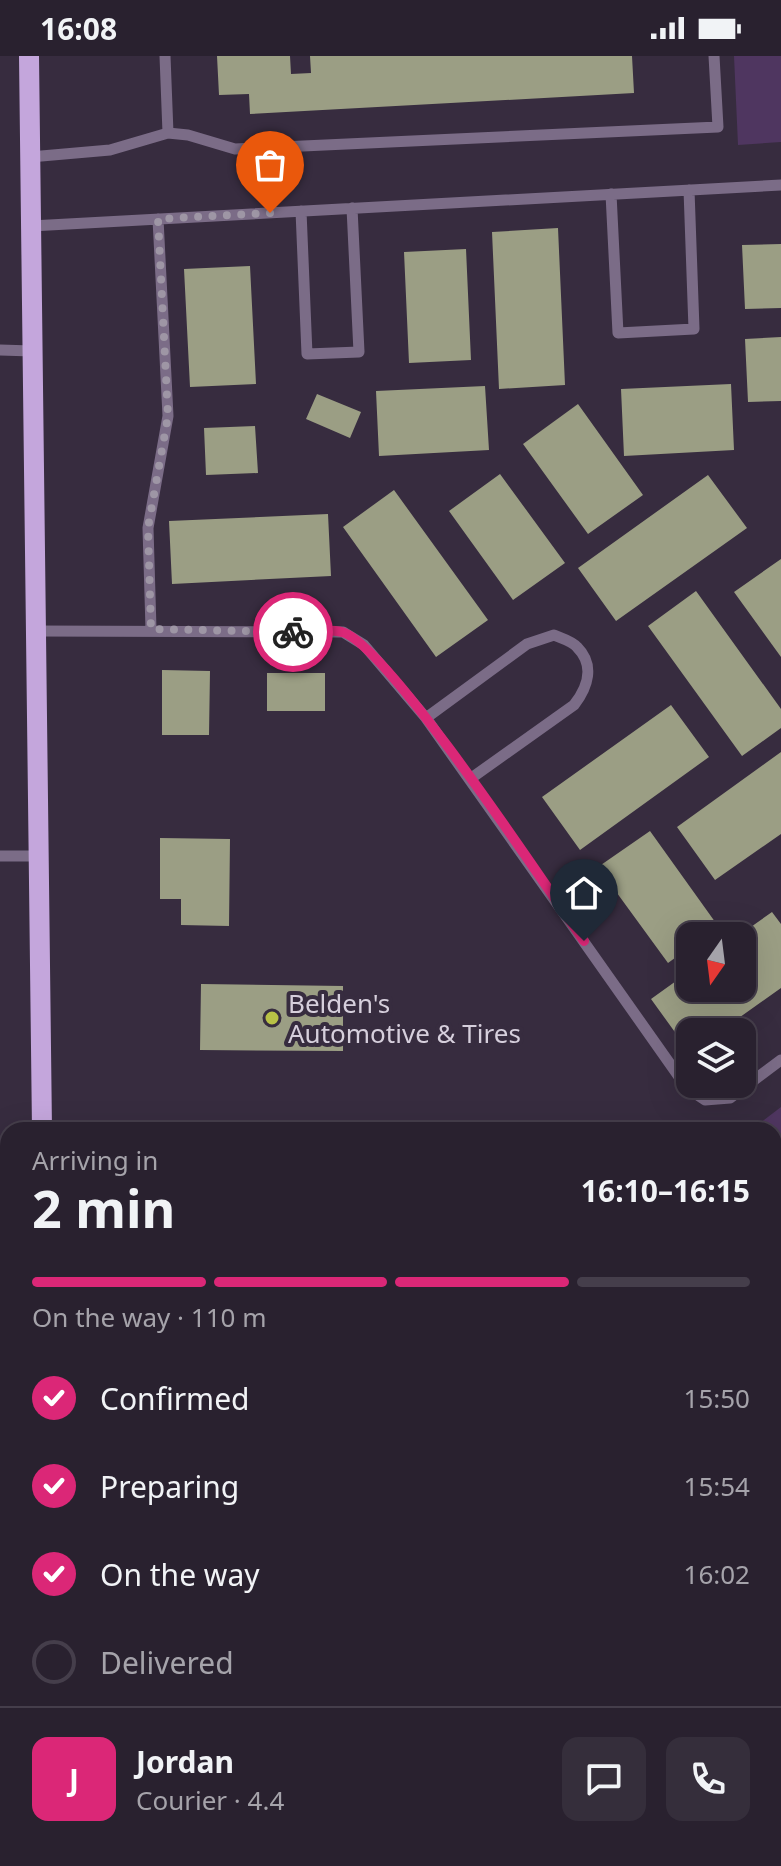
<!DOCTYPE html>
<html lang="en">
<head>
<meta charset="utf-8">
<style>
  :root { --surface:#29212f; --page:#352e3b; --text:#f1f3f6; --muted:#a5a3aa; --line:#453e4b; --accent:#db2777 }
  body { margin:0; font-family:"Noto Sans",sans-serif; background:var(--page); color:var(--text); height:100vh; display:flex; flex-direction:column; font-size:30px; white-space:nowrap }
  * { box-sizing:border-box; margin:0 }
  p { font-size:26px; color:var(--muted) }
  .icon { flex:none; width:44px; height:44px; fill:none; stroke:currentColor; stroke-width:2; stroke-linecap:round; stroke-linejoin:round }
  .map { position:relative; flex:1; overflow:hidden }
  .panel { position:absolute; left:0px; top:1066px; width:782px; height:744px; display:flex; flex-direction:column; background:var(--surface); border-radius:24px 24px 0 0; box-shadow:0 8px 32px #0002,0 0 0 2px var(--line) }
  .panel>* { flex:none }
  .needle { width:52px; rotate:194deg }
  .tools { position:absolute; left:676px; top:866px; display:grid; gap:16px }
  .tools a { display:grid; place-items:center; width:80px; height:80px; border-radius:16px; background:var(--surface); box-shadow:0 8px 32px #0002,0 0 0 2px var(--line); font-size:40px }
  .pin { position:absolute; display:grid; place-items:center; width:68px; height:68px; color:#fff; margin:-82px -34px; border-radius:50% 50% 50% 0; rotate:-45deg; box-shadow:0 0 8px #0007 }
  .pin .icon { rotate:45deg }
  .courier { position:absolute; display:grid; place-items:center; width:80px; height:80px; margin:-40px; border:6px solid #db2777; border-radius:50%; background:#fff; color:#222; box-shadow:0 2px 10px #0007 }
  .summary em { font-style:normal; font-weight:700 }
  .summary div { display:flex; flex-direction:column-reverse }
  .summary { display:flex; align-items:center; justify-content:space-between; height:136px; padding:0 32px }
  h1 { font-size:52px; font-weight:700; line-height:60px }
  .bar { display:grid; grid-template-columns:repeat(4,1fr); gap:12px 8px; align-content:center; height:96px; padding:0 32px }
  .bar i { height:10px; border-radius:6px; background:var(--line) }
  .bar .current { background:var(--accent) }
  .bar p { grid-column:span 4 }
  .line { display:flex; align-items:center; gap:20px; padding:0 32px; border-top:2px solid var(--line) }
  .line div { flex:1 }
  .round { display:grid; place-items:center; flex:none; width:84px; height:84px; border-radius:16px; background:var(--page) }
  ol { padding:0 32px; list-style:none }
  li { display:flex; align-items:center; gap:24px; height:88px }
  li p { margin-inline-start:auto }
  li .icon { padding:8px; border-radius:50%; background:var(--accent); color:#fff; stroke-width:4 }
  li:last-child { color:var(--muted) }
  li i { width:44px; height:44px; border:4px solid var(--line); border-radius:50% }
  .status { display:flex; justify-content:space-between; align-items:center; height:56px; padding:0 40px; background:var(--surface); direction:ltr }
  .status svg { height:22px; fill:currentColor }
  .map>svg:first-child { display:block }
  .green { fill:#4f3660 }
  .building { fill:#9b9e84 }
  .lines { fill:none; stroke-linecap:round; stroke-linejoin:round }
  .lane { stroke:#7b6c87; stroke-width:11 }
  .street { stroke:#7b6c87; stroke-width:16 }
  .primary { stroke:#c4a6dc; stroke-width:20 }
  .done { stroke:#9e96a5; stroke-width:8; stroke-dasharray:0 14.4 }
  .route { stroke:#db2777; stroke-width:10 }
  .poi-dot { fill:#b8c146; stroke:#372c3f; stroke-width:3 }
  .labels { text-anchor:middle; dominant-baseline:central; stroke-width:8; stroke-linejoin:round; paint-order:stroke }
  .poi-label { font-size:26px; fill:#d6cfdc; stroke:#372c3f; text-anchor:start }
</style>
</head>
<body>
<div class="status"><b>16:08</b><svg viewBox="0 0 49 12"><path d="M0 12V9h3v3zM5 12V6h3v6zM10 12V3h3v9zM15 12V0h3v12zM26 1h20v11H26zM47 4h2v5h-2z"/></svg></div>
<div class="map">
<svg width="781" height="1810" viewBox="0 0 781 1810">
  <rect width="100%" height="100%" fill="#372c3f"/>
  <path class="green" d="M734 0H781V86L738 89Z
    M781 1051V1219L774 1210V1074H751Z"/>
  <path class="building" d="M217 0H290L291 18 311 17 310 0H632L634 37 250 58 249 38 219 39Z
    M558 172 565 329 499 333 492 176Z
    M781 188V252L745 253 742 189Z
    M466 193 471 304 409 307 404 196Z
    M250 210 256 328 190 331 184 213Z
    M781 281V345L748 346 745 283Z
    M731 328 734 394 624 400 621 333Z
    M485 330 489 394 379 400 376 335Z
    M317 338 361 356 350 382 306 363Z
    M578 348 643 439 588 478 523 388Z
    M255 370 258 417 206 419 204 372Z
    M500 418 565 507 513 544 449 455Z
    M708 419 747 472 616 565 578 512Z
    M394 434 488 564 436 601 343 471Z
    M328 458 331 520 172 528 169 465Z
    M781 503V601L734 536Z
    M696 535 781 653V672L742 700 648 570Z
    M162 614 210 615 209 679H162Z
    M267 617H325V655H267Z
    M671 649 709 701 580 794 542 741Z
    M781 696V778L715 824 677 771Z
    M650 775 718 870 705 880H690V891L668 907 598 811Z
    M160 782 230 783 229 870 181 869V843H160Z
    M772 856 781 868V932L719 976H690V997L651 943 690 915V932H742V880H738Z
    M201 928 343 930V995L200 994Z
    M781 1780V1810H727L741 1802H774V1784Z"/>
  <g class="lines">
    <path class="lane" d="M165 0 168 77
      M30 101 110 94 168 77 188 79 235 93 718 71 714 0
      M611 138 618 277 694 273 689 134
      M301 155 307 298 359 296 352 152
      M31 170 781 129
      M0 294 32 295
      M151 573 148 472 168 360 158 163
      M35 575 343 576 364 589 426 662 687 1032 705 1044 730 1042 781 1004
      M426 662 527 588 554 579C561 582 572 585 577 591 595 609 588 631 574 649L470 723
      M0 800H38
      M774 1706 781 1703
      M571 1810 587 1802"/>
    <path class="street" d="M0 1256 8 1250
      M0 1377 8 1385"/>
    <path class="primary" d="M29 0 42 1074
      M47 1810V1802"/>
  </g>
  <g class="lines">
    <path class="done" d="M270 157 158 163 168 360 148 472 151 573 293 576"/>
    <path class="route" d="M293 576C308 576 328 572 342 576 385 586 550 836 584 885"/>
  </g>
  <circle class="poi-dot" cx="272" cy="962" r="8"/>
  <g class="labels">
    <g class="poi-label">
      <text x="288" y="947">Belden's<tspan x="288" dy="30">Automotive &amp; Tires</tspan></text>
    </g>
  </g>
</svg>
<div class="tools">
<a><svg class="needle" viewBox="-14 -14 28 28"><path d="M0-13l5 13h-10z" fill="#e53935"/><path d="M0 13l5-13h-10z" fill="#a5a3aa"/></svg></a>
<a><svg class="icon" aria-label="layers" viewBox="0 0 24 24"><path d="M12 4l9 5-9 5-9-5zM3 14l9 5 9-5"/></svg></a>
</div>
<div class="pin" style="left:270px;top:157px;background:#ea580c"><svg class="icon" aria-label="bag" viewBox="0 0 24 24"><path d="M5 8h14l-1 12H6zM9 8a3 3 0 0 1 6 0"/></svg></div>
<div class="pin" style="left:584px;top:885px;background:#1f2937"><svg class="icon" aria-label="home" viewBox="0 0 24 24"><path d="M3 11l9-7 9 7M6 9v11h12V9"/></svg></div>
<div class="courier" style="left:293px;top:576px"><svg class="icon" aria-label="bike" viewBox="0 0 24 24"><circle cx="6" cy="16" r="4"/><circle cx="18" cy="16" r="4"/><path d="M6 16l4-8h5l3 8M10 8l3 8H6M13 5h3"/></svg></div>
<section class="panel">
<div class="summary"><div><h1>2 min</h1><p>Arriving in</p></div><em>16:10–16:15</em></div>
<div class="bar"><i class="current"></i><i class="current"></i><i class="current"></i><i></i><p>On the way · 110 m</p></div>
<ol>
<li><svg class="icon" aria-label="check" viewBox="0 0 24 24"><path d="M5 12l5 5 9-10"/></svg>Confirmed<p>15:50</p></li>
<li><svg class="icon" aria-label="check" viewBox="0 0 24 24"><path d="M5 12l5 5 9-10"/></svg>Preparing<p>15:54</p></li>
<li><svg class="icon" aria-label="check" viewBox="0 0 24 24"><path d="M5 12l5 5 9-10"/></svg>On the way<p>16:02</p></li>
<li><i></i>Delivered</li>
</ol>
<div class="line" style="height:144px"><b class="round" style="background:var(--accent);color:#fff">J</b><div><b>Jordan</b><p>Courier · 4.4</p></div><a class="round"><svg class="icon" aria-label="chat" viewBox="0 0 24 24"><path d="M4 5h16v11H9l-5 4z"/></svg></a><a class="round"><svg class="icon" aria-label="phone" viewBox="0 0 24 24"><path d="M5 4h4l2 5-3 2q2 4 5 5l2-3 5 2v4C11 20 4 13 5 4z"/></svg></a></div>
</section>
</div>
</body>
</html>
